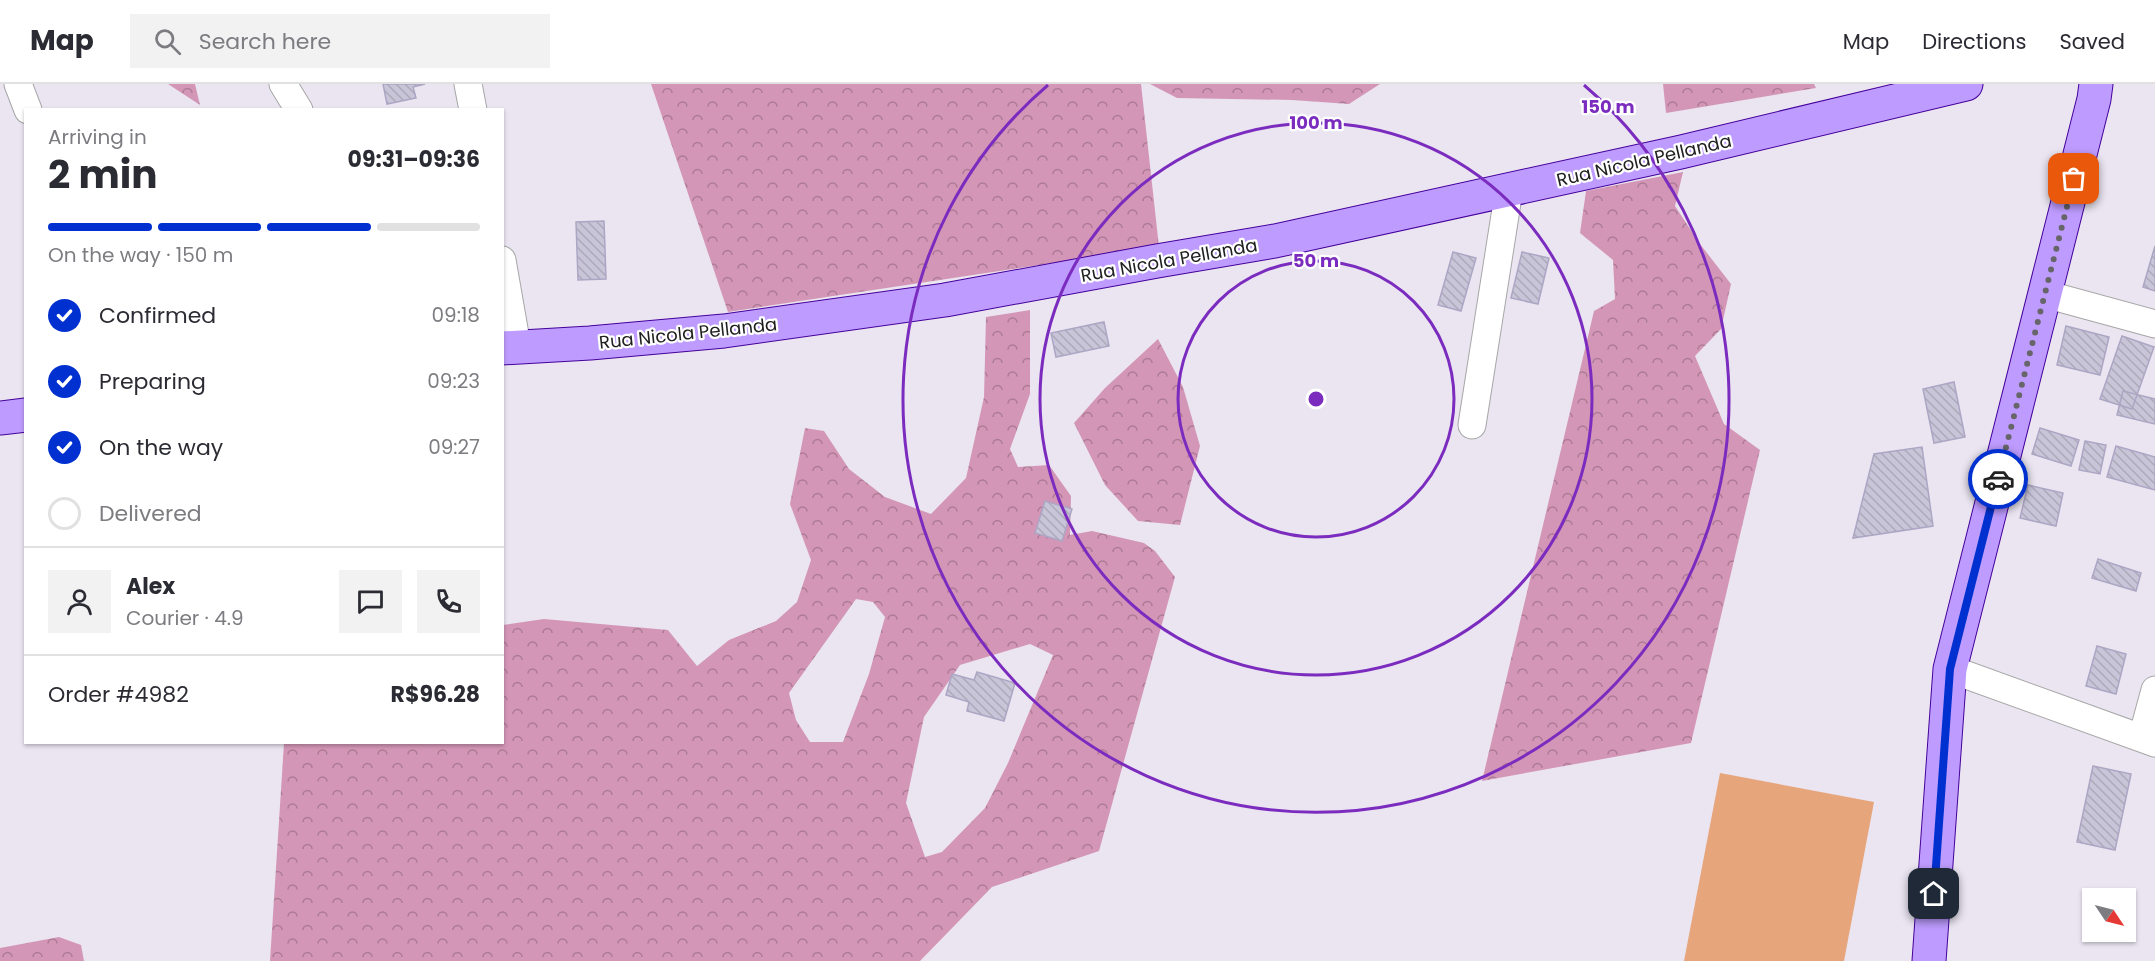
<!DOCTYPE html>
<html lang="en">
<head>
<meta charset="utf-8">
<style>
  :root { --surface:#fff; --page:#f2f2f3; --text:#2b2b33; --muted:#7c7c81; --line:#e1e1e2; --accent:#0030cf }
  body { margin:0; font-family:Poppins,sans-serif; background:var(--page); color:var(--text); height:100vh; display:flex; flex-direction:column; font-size:22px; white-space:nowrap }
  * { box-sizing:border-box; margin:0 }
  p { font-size:20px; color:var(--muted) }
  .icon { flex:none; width:33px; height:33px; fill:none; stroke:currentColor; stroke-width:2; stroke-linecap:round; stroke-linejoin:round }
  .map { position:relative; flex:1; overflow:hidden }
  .drawer { position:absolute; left:24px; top:24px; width:480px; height:636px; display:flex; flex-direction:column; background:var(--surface); border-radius:0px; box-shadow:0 2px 4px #0004 }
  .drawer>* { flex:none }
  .needle { width:39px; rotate:125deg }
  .controls { position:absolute; left:2082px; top:804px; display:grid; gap:12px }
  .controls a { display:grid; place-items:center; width:54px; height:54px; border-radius:0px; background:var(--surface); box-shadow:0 2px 4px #0004; font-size:30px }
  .pin { position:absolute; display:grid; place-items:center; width:51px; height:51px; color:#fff; margin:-26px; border-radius:12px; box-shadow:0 3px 9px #0006 }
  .courier { position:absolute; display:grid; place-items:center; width:60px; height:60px; margin:-30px; border:4px solid #0030cf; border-radius:50%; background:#fff; color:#222; box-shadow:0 2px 8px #0007 }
  .headline em { font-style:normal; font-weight:700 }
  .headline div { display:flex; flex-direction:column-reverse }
  .headline { display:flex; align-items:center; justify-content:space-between; height:102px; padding:0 24px }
  h1 { font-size:39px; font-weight:700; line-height:45px }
  .bar { display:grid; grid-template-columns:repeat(4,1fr); gap:9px 6px; align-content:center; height:72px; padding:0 24px }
  .bar i { height:8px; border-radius:4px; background:var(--line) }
  .bar .selected { background:var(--accent) }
  .bar p { grid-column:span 4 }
  .line { display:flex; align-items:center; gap:15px; padding:0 24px; border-top:2px solid var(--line) }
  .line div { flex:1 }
  .round { display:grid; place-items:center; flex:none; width:63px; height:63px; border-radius:0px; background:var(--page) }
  ol { padding:0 24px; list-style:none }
  li { display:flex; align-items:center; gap:18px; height:66px }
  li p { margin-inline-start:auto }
  li .icon { padding:6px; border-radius:50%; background:var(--accent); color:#fff; stroke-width:4 }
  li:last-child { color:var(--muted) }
  li i { width:33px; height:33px; border:3px solid var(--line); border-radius:50% }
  header { display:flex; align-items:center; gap:36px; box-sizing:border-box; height:84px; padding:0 30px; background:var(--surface); border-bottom:2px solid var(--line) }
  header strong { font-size:28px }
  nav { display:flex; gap:33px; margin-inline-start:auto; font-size:21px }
  .search { width:420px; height:54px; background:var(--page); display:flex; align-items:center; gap:15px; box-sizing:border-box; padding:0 21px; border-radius:0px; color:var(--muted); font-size:22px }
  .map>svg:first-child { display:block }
  .forest { fill:url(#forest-crowns); fill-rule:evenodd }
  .pitch { fill:#e7a57c }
  .building { fill:url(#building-back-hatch); stroke:#aca6c4; stroke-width:1.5 }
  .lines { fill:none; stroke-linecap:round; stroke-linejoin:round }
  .minor-casing { stroke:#a7a7a7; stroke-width:29 }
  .major-casing { stroke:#44009b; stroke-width:35 }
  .minor { stroke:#fff; stroke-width:27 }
  .major { stroke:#be9cff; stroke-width:33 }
  .done { stroke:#676569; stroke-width:6; stroke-dasharray:0 10.8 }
  .route { stroke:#0030cf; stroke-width:8 }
  .ring { fill:none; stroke:#7b2cbf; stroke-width:3 }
  .labels { text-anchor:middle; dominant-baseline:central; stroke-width:4.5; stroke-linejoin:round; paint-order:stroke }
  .street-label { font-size:18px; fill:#202020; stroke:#fff }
  .centre { fill:#7b2cbf; stroke:#fff; stroke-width:3 }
  .ring-label { font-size:18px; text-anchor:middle; font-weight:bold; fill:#7b2cbf; stroke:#fff; stroke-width:4.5; stroke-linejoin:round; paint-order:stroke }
</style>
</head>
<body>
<header>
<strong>Map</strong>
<div class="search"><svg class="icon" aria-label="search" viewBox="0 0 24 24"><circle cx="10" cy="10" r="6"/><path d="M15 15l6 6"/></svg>Search here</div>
<nav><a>Map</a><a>Directions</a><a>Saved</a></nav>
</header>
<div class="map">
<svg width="2155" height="877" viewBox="0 0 2155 877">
  <defs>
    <pattern id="forest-crowns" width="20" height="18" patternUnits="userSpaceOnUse" patternTransform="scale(1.5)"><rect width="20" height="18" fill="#d496b7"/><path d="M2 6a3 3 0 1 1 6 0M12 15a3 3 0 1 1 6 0" fill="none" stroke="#ac7a94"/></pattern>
    <pattern id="building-back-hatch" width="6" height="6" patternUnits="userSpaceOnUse" patternTransform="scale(1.5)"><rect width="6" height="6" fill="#c9c5d9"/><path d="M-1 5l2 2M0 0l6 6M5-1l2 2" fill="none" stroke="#aca9ba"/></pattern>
  </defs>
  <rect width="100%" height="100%" fill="#eae5f1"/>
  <path class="forest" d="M168 0H195L200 21Z
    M651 0H1141L1159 163 728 228Z
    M1150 0H1380L1349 20 1292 16 1177 14Z
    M1663 0H1814L1816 4 1666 29Z
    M1683 88 1675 122 1700 160 1731 200 1721 245 1695 272 1724 340 1760 366 1691 659 1482 697 1594 227 1615 215 1613 176 1580 149 1586 107Z
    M1030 226V310L1010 365 1018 383 1049 381 1071 412 1070 451 1092 447 1144 459 1155 467 1175 493 1099 767 992 803 920 877H270L284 659 502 658 503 541 544 535 668 546 697 582 729 556 776 537 797 518 811 476 790 420 805 344 824 347 849 385 885 413 931 430 966 394 984 313 986 233ZM856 515 873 518 885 533 869 590 843 658H810L796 636 789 609ZM1030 560 1053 571 1008 679 985 724 942 768 925 773 906 719 924 633 960 581Z
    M1158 255 1183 303 1200 362 1180 441 1138 437 1105 401 1074 339 1105 304Z
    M59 853 81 861 84 877H0V864Z"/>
  <path class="pitch" d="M1720 689 1874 718 1844 877H1684Z"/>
  <path class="building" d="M383 0H425L413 3 416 14 387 20Z
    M604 137 606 195 578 196 576 138Z
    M2155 162V207L2143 203Z
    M1453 168 1476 174 1461 227 1438 221Z
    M1522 168 1549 174 1538 220 1511 214Z
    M1104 238 1109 262 1056 273 1051 249Z
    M2066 242 2109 253 2100 291 2057 281Z
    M2122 252 2154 263 2132 325 2100 315Z
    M1954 298 1965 353 1934 359 1923 305Z
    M2123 307 2155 315V340L2117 331Z
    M2040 344 2079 356 2071 382 2032 370Z
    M2085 357 2106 361 2100 390 2079 386Z
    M2116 362 2155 373V406L2107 393Z
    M1922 363 1933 442 1853 454 1874 370Z
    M2028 401 2063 409 2056 442 2020 434Z
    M1045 417 1072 425 1062 457 1035 449Z
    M2098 475 2141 489 2136 507 2092 494Z
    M2097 562 2126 570 2116 610 2086 602Z
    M977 588 1015 599 1004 637 967 627 969 618 946 611 952 590 974 596Z
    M2093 682 2131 690 2115 766 2077 758Z"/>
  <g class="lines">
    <defs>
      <path id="minor" d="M18 0 28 26
        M283 0 299 26
        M468 0 473 26
        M502 176 517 262
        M2045 210 2155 240
        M1472 341 1509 106
        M1950 585 2155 659
        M2142 654 2155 606"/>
      <path id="major" d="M502 264 590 259 724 247 945 216 1157 177 1275 157 1681 68 1966 0
        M0 334 26 331
        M1929 877 1950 585 2094 15 2096 0"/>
    </defs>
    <use href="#minor" class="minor-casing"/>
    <use href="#major" class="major-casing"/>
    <use href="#minor" class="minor"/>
    <use href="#major" class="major"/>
  </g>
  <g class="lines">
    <path class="done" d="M1998 395 2074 95"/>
    <path class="route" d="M1934 810 1950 585 1998 395"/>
  </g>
  <g class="ring">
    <circle cx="1316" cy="315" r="138"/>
    <circle cx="1316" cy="315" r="276"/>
    <path d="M1584 1A413 413 0 1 1 1048 1"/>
  </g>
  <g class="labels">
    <g class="street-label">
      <text transform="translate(1644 76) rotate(-13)">Rua Nicola Pellanda</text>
      <text transform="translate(1169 176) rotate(-10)">Rua Nicola Pellanda</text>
      <text transform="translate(688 249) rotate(-6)">Rua Nicola Pellanda</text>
    </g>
  </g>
  <circle cx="1316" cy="315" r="9" class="centre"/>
  <g class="ring-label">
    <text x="1608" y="29">150 m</text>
    <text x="1316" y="45">100 m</text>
    <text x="1316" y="183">50 m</text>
  </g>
</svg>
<div class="controls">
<a><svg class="needle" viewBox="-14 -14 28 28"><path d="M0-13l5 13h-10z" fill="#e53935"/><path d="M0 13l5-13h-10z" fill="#7c7c81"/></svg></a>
</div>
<div class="pin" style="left:2074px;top:95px;background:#ea580c"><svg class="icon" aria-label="bag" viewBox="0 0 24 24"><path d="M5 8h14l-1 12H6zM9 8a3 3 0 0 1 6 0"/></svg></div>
<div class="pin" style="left:1934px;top:810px;background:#1f2937"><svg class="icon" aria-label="home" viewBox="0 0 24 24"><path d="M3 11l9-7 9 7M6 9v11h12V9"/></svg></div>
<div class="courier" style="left:1998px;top:395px"><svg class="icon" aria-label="car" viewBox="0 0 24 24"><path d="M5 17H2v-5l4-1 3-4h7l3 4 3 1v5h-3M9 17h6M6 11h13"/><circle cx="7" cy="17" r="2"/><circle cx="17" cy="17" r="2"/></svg></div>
<section class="drawer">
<div class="headline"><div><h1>2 min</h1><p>Arriving in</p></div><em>09:31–09:36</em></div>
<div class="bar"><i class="selected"></i><i class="selected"></i><i class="selected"></i><i></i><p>On the way · 150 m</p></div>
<ol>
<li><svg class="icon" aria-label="check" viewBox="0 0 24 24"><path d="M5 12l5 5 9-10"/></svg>Confirmed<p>09:18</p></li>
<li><svg class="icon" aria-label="check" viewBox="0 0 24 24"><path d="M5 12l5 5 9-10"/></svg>Preparing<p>09:23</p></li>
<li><svg class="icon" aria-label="check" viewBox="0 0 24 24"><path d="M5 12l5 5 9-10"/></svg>On the way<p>09:27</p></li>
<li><i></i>Delivered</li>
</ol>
<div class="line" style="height:108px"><a class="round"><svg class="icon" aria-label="person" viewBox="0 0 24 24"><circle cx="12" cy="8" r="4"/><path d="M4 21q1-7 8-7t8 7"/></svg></a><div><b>Alex</b><p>Courier · 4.9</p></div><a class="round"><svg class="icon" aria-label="chat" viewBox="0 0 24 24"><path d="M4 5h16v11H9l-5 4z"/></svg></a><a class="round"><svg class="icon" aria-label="phone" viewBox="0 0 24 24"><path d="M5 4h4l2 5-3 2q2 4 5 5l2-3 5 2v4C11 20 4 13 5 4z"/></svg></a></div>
<div class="line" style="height:78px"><div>Order #4982</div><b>R$96.28</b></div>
</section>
</div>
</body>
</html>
